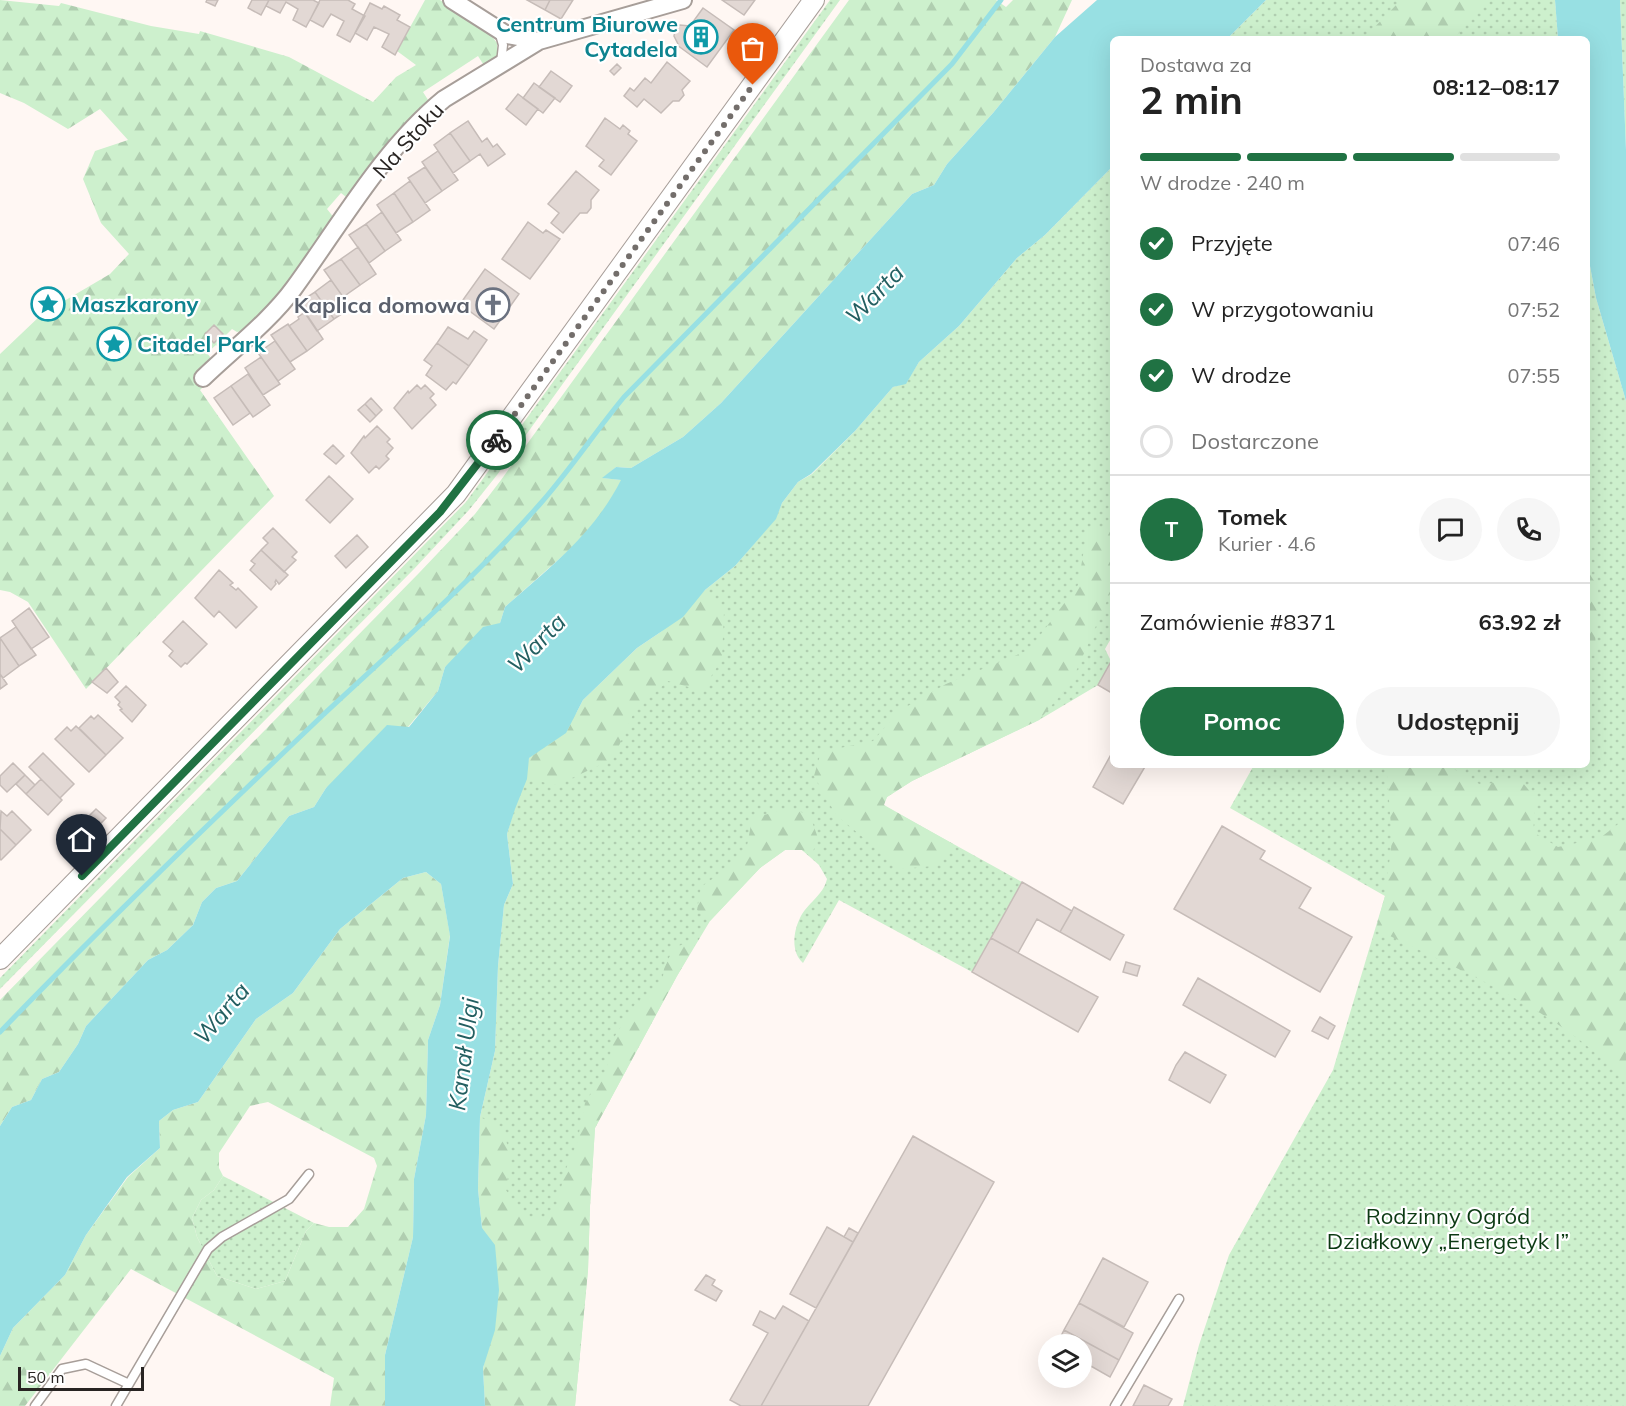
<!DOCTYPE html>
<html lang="pl">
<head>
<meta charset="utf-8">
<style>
  :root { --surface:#fff; --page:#f6f6f6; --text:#222; --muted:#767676; --line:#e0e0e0; --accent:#207243 }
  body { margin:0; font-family:Mulish,sans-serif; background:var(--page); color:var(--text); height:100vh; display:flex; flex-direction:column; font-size:22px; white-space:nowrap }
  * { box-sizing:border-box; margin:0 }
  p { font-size:20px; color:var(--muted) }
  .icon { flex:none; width:33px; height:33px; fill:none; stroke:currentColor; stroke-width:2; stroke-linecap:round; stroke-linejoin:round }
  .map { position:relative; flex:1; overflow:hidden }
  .sheet { position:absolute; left:1110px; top:36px; width:480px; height:732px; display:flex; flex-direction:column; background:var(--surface); border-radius:9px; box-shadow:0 6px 24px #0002 }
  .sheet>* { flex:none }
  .fabs { position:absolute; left:1038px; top:1334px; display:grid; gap:12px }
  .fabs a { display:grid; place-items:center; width:54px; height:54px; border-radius:50%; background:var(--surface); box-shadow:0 6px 24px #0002; font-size:30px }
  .scale { position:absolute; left:18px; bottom:15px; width:126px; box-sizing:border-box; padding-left:6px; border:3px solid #282422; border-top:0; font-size:16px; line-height:21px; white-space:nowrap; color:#282422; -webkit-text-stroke:4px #fff; paint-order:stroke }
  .pin { position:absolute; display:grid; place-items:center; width:51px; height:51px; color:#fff; margin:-62px -26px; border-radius:50% 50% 50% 0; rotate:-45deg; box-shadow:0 0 6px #0007 }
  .pin .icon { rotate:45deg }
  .courier { position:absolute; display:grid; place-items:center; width:60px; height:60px; margin:-30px; border:4px solid #207243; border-radius:50%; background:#fff; color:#222; box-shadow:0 2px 8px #0007 }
  .overview em { font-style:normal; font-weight:700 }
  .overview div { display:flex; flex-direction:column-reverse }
  .overview { display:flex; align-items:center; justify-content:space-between; height:102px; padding:0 30px }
  h1 { font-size:39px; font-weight:700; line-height:45px }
  .bar { display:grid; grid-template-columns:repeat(4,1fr); gap:9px 6px; align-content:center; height:72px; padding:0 30px }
  .bar i { height:8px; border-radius:4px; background:var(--line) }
  .bar .selected { background:var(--accent) }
  .bar p { grid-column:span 4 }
  .line { display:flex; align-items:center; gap:15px; padding:0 30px; border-top:2px solid var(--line) }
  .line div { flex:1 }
  .round { display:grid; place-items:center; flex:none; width:63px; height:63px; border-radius:32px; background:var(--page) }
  ol { padding:0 30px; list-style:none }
  li { display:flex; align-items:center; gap:18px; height:66px }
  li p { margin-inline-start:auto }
  li .icon { padding:6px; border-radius:50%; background:var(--accent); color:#fff; stroke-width:4 }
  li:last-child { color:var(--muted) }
  li i { width:33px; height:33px; border:3px solid var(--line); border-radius:50% }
  .primary-button { display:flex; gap:12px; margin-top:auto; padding:12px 30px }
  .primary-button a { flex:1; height:69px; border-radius:36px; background:var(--accent); color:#fff; font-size:24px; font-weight:700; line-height:69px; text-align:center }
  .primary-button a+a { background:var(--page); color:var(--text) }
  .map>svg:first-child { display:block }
  .green { fill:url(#green-dots) }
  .forest { fill:url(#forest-firs); fill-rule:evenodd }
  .water { fill:#98e0e3 }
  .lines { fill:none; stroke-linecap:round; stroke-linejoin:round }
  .stream { stroke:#98e0e3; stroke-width:5 }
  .building { fill:#e2d8d4; stroke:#c6bcb8; stroke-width:1.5 }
  .service-casing { stroke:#a79e99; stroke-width:11 }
  .minor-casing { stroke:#a79e99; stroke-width:20 }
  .tertiary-casing { stroke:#a79e99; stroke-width:22 }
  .service { stroke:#fff; stroke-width:8 }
  .minor { stroke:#fff; stroke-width:16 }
  .tertiary { stroke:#fff; stroke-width:20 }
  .done { stroke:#736e6b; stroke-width:6; stroke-dasharray:0 10.8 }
  .route { stroke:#207243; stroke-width:8 }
  .labels { text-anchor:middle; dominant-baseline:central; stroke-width:4.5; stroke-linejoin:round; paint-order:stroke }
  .culture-label { font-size:22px; font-weight:bold; fill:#0d838f; stroke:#fff; text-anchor:start }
  .street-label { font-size:22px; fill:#282422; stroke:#fff }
  .worship-label { font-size:22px; font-weight:bold; fill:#5b616d; stroke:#fff; text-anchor:end }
  .park-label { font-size:22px; fill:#0c3a13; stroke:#fff }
  .water-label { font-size:24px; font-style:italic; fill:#235f61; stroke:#fff }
</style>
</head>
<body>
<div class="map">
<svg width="1626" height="1406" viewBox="0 0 1626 1406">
  <defs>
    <pattern id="green-dots" width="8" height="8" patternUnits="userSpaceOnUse" patternTransform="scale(1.5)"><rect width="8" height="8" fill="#cdf0cd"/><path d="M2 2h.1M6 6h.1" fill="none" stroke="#b0ceb0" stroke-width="1.8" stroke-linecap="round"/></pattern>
    <pattern id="forest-firs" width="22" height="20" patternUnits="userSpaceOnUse" patternTransform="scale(1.5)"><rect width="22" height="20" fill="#cdf0cd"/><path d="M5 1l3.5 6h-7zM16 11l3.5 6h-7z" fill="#b0ceb0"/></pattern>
  </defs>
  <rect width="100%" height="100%" fill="#fff7f3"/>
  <path class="green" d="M830 0H840L497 475 469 510 414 569 0 989V978L466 502Z
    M1266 0H1555L1558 39H1227Z
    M1620 0H1626V150Z
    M1113 166V635L1105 649 1111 661 1098 685 1039 720 912 781 887 797 883 805 1022 882 972 972 839 900 803 963C791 953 793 932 800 918 807 903 823 896 827 879L819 865 802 850H785L760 868 710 921 677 976 595 1128 590 1206 588 1270 575 1406H485L480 1117 495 1051 498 966 504 905 513 884 507 834 529 758 705 590 735 566 775 519 782 503 798 482 812 474 855 431 893 387 906 383 919 362 959 326 1017 258 1045 235Z
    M1587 250 1596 298 1626 401V1406H1183L1199 1345 1229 1255 1333 1070 1385 896 1230 808 1254 765H1587Z
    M223 1176 314 1223 306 1231 285 1281 256 1289 217 1276 197 1237 192 1218 201 1200 214 1190Z"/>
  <path class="forest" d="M0 0 59 6 61 3 151 26 199 34 200 31 289 57 373 102 396 77 416 65 397 51 425 0H440L487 30 497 43V57L485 67 478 56 423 92 430 103 350 200 341 193 327 209 335 219 289 286 242 331 237 332 232 329 226 335 229 344 223 352 216 345 207 353 213 361 196 377 203 387 200 390 274 496 86 689 28 602 10 592 0 590V354L42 314 110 274 129 254 101 223 83 179 95 151 128 140 100 109 68 129 24 103 0 93Z
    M849 0H996L1006 7 1013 0H1072L1055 37 993 113 947 164 934 185 912 194 721 403 683 437 631 468 616 467 603 478 622 480 610 502 584 537 505 607 500 623 445 667 438 691 408 727 326 788 314 807 289 816 237 881 216 888 202 902 193 925 167 950 148 960 86 1026 78 1044 59 1072 42 1079 31 1100 12 1107 0 1126V1000L419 573 475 514 501 480Z
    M1401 0H1490L1453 39H1363Z
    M1113 524V587L1071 683 1039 720 912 781 887 797 884 805 953 844 933 866 901 869 836 815 814 776 821 752 873 741 899 711 946 684 1029 650 1078 585 1087 531Z
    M1587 570 1598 587 1595 648 1587 651Z
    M705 590 724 612 722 659 702 691 668 681 635 710 613 759 557 785 527 779 529 758 566 733 583 700 637 648 683 617Z
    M1388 765H1447L1481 785 1519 778 1536 799 1533 832 1558 847 1600 838 1622 821 1626 822V1083C1563 1011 1460 971 1376 929L1385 896 1392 840 1387 773Z
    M790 807 810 816 818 838 811 857 802 850H785L760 868 710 921 697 910 701 887 715 877 747 846 752 819Z
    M426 872 441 884 450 935 440 1005 428 1040 426 1115 414 1179 413 1237 385 1355V1406H330L334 1378 131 1269 25 1406H0V1356L13 1328 65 1275 86 1235 128 1177 160 1148 159 1121 173 1110 198 1102 256 1019 293 993 340 929 403 878ZM268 1102 374 1158 377 1166 364 1209 348 1227H329L314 1223 306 1231 285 1281 256 1289 217 1276 197 1237 192 1218 201 1200 214 1190 223 1176 219 1168V1153L250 1106Z
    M687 942 696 943 677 976 595 1128 590 1206 588 1270 575 1406H485L483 1368 495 1330V1245L482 1228 478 1189 480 1117 504 1128 510 1160 506 1190 522 1215 542 1219 557 1205 565 1171 577 1143 585 1103 606 1070 615 1036 636 1003 662 983 664 969 673 949Z"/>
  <path class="water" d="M1097 0H1266L1227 39H1113V166L1045 235 1017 258 959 326 919 362 906 384 893 387 855 431 811 474 798 482 782 503 776 519 735 566 705 590 683 617 637 648 583 700 566 733 529 758 527 779 515 809 507 834 513 884 504 905 498 966 495 1051 480 1117 478 1189 482 1228 495 1245 499 1290 495 1330 483 1368 485 1406H385V1355L413 1237 414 1179 426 1115 428 1040 440 1005 450 936 441 884 426 872 403 878 340 929 293 993 256 1019 198 1102 173 1110 159 1121 160 1148 127 1177 86 1235 65 1275 13 1328 0 1356V1126L12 1107 31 1100 42 1079 59 1072 78 1044 86 1026 148 960 167 950 193 925 202 902 216 888 237 881 289 816 314 807 326 788 387 725 409 727 438 691 445 667 483 627 500 623 505 607C550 567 593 535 621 480L602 478 616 467 631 468 683 437 721 403 912 194 934 185 947 164 993 113 1055 37Z
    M1555 0H1620L1626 150V401L1596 298 1587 250V39H1558Z"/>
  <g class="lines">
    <path class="stream" d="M0 1032C105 923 214 819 323 715 397 646 473 580 540 504 570 470 595 432 624 397L952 64 1001 0"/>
  </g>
  <path class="building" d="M207 0H218L215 6 206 2Z
    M252 0H269L261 15 248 8Z
    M269 0H313L319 3 306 27 293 20 298 9 286 2 280 13 266 6Z
    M320 0H348L355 4 352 9 365 16 350 42 337 35 344 21 331 14 323 27 310 20Z
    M527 0H550L545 10Z
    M550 0H573L561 19 545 10Z
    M722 0H755L744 15Z
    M370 3 382 9 384 6 400 15 397 20 410 27 395 55 382 47 389 34 374 27 367 40 355 33Z
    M703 8 734 30 707 67 677 45 678 44 674 36 675 29 680 25 690 26Z
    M667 62 690 81 682 90 684 95 679 101H673L661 113 644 99 637 107 624 96 630 88 634 91 645 78 651 83Z
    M617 64 621 68 614 75 610 71Z
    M551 71 572 86 560 102 539 87Z
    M534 83 555 98 543 113 523 98Z
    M518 94 538 109 526 125 506 109Z
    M605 118 620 129 623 125 630 131 628 134 637 141 611 175 599 166 604 160 586 146Z
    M468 121 482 142 487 138 493 147 497 144 505 154 488 166 480 154 470 161 450 133Z
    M450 133 470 161 453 173 434 145Z
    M438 151 458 180 442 191 422 162Z
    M425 167 442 191 425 203 408 178Z
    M576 171 599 190 591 200V208L587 213H580L563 233 551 223 559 213 548 204Z
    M410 181 430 210 413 222 394 193Z
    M394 193 413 222 396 233 377 205Z
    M382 212 401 240 385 251 366 224Z
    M528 222 543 233 546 230 560 239 530 279 502 259Z
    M366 224 385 251 369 263 349 235Z
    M358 247 376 274 360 285 341 259Z
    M341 259 360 285 343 297 324 270Z
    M485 269 519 294 494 329 460 304Z
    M331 280 351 308 334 319 315 292Z
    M315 292 334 319 317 331 298 303Z
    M305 312 323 339 307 351 289 326 299 319 298 317Z
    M288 324 307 351 290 362 271 335Z
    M214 325 223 334 214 343 205 334Z
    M448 327 468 339 474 331 487 340 469 366 437 343Z
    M275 341 295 369 278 381 258 353Z
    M437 343 469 366 456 384 453 382 446 390 426 375 432 366 424 360Z
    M261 357 280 384 263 395 245 368Z
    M248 374 270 405 253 417 231 386Z
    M417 385 421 389 425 385 434 394 430 398 436 405 412 429 394 408 408 391 409 393Z
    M231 386 250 413 233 425 214 398Z
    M371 398 382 410 376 416 365 404Z
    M365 404 376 416 370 422 358 410Z
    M377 426 390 439 387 442 393 448 386 456 389 459 379 469 376 466 369 473 351 453 364 436 365 438Z
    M333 445 344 456 336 464 324 454Z
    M329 476 353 499 330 523 306 500Z
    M273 528 297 552 292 557 296 560 284 572 261 550 268 543 263 538Z
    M357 535 368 547 346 568 335 556Z
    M261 550 288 575 279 584 276 580 275 582 276 584 271 590 250 570 255 564 251 561Z
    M219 570 233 583 230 585 236 590 238 588 257 607 236 628 219 611 214 617 195 598Z
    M29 608 49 637 31 649 12 621Z
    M183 621 207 644 187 664 185 663 181 667 169 656 173 651 163 642Z
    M16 627 36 655 19 666 0 638Z
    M0 638 19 666 3 678 0 674Z
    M1113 658V688L1110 692 1098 685Z
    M106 668 118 682 107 693 92 682Z
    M0 674 7 684 0 689Z
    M126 686 146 705 132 722 120 710 122 709 118 705 120 702 115 697Z
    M98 715 123 738 106 755 79 728 91 716 94 719Z
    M76 726 106 755 89 772 55 739 67 727 71 731Z
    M1113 751V765H1146L1123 804 1093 787Z
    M43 753 74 784 60 798 29 767Z
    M13 763 25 775 7 792 0 785V776Z
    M25 775 35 785 26 794 16 784Z
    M41 779 62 800 48 815 26 794Z
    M96 809 106 818 80 845 70 835Z
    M1 811 7 816 12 811 31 830 16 845 0 829Z
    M1222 826 1265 851 1260 859 1311 888 1299 908 1352 937 1320 992 1174 909Z
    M0 829 16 845 1 860 0 859Z
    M1022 882 1072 911 1060 932 1037 919 1018 953 991 938Z
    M1074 907 1124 935 1110 960 1060 932Z
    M991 938 1098 997 1078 1032 972 972Z
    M1126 962 1140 966 1137 976 1123 972Z
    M1198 978 1290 1031 1275 1057 1183 1005Z
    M1320 1017 1335 1026 1328 1039 1312 1031Z
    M1185 1052 1226 1075 1210 1103 1169 1080 1176 1065Z
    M913 1136 994 1182 868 1406H761Z
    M827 1227 853 1242 816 1308 790 1294Z
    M849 1228 858 1233 853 1242 844 1237Z
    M1103 1258 1148 1282 1124 1327 1079 1303Z
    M706 1275 715 1280 712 1285 722 1291 716 1301 695 1290Z
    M1079 1303 1133 1333 1119 1360 1064 1330Z
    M783 1306 809 1321 761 1406H741L730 1400 768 1333 753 1325 760 1311 775 1319Z
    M1064 1330 1119 1360 1110 1377 1082 1361V1344H1057Z
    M1144 1385 1172 1399 1168 1406H1133Z"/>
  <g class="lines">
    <defs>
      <path id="service" d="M499 31 503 45 501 63
        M35 1406 62 1369 86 1364 129 1384
        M116 1406 208 1249 222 1237 289 1199 309 1174
        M1115 1406 1179 1299"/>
      <path id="minor" d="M452 0 507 35 539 41
        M203 378C232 350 270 321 294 288 340 225 383 149 444 99L539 41 683 0"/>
      <path id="tertiary" d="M0 959 456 494 814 0"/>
    </defs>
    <use href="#service" class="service-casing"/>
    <use href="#minor" class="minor-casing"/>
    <use href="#tertiary" class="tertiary-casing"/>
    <use href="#service" class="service"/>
    <use href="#minor" class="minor"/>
    <use href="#tertiary" class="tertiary"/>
  </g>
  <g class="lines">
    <path class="done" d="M496 440 753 85"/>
    <path class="route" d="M82 876 440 512 496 440"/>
  </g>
  <defs>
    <symbol id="building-ring" viewBox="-11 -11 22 22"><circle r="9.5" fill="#fff" stroke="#0f9aa8" stroke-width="1.5"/><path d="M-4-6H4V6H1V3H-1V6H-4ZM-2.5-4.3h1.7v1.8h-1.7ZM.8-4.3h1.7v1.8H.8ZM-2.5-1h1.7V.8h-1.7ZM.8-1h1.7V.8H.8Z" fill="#0f9aa8"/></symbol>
    <symbol id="sight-ring" viewBox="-11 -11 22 22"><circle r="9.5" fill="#fff" stroke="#0f9aa8" stroke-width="1.5"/><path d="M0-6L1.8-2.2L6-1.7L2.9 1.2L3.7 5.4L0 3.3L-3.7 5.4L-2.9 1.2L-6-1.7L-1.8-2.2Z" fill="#0f9aa8"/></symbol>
    <symbol id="church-ring" viewBox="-11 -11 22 22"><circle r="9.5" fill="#fff" stroke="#6b7280" stroke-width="1.5"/><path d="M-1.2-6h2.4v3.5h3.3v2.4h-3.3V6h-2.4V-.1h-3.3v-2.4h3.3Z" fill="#6b7280"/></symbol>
  </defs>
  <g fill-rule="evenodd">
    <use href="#building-ring" x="682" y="18" width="38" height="38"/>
    <use href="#sight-ring" x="29" y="285" width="38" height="38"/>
    <use href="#church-ring" x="474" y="286" width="38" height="38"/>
    <use href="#sight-ring" x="95" y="325" width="38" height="38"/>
  </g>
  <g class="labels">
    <g class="culture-label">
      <text x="678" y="24" text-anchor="end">Centrum Biurowe<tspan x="678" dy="25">Cytadela</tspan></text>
      <text x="71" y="304">Maszkarony</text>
      <text x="137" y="344">Citadel Park</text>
    </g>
    <g class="street-label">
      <text transform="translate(408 140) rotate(-48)">Na Stoku</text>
    </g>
    <g class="worship-label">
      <text x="470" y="305">Kaplica domowa</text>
    </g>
    <g class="park-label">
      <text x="1448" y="1216">Rodzinny Ogród<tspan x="1448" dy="25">Działkowy „Energetyk I”</tspan></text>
    </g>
    <g class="water-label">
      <text transform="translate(874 294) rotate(-46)">Warta</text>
      <text transform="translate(536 643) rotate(-46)">Warta</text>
      <text transform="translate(221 1013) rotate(-50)">Warta</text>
      <text transform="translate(463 1054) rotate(-83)">Kanał Ulgi</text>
    </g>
  </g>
</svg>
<div class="fabs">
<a><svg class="icon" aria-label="layers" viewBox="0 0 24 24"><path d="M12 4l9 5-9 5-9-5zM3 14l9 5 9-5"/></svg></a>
</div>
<div class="scale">50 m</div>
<div class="pin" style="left:753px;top:85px;background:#ea580c"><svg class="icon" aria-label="bag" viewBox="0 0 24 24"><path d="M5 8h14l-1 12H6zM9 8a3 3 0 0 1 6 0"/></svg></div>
<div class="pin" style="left:82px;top:876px;background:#1f2937"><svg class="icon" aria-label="home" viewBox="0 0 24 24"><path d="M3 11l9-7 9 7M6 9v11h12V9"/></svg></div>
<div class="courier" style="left:496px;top:440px"><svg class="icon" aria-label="bike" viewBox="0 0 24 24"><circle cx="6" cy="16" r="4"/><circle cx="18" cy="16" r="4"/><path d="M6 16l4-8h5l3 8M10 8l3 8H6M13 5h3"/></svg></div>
<section class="sheet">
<div class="overview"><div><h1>2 min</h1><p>Dostawa za</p></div><em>08:12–08:17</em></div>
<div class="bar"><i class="selected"></i><i class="selected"></i><i class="selected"></i><i></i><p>W drodze · 240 m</p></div>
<ol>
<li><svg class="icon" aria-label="check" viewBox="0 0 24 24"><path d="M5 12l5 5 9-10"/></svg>Przyjęte<p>07:46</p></li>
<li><svg class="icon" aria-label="check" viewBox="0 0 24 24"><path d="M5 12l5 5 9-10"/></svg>W przygotowaniu<p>07:52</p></li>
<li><svg class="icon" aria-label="check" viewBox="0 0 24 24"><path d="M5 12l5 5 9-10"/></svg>W drodze<p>07:55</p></li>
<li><i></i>Dostarczone</li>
</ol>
<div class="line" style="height:108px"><b class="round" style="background:var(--accent);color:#fff">T</b><div><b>Tomek</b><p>Kurier · 4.6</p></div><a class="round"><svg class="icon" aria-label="chat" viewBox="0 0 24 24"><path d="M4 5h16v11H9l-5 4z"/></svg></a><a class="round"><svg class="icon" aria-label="phone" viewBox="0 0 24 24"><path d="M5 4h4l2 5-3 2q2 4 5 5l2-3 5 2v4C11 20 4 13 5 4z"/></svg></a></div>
<div class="line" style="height:78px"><div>Zamówienie #8371</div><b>63.92 zł</b></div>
<div class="primary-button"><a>Pomoc</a><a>Udostępnij</a></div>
</section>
</div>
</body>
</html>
